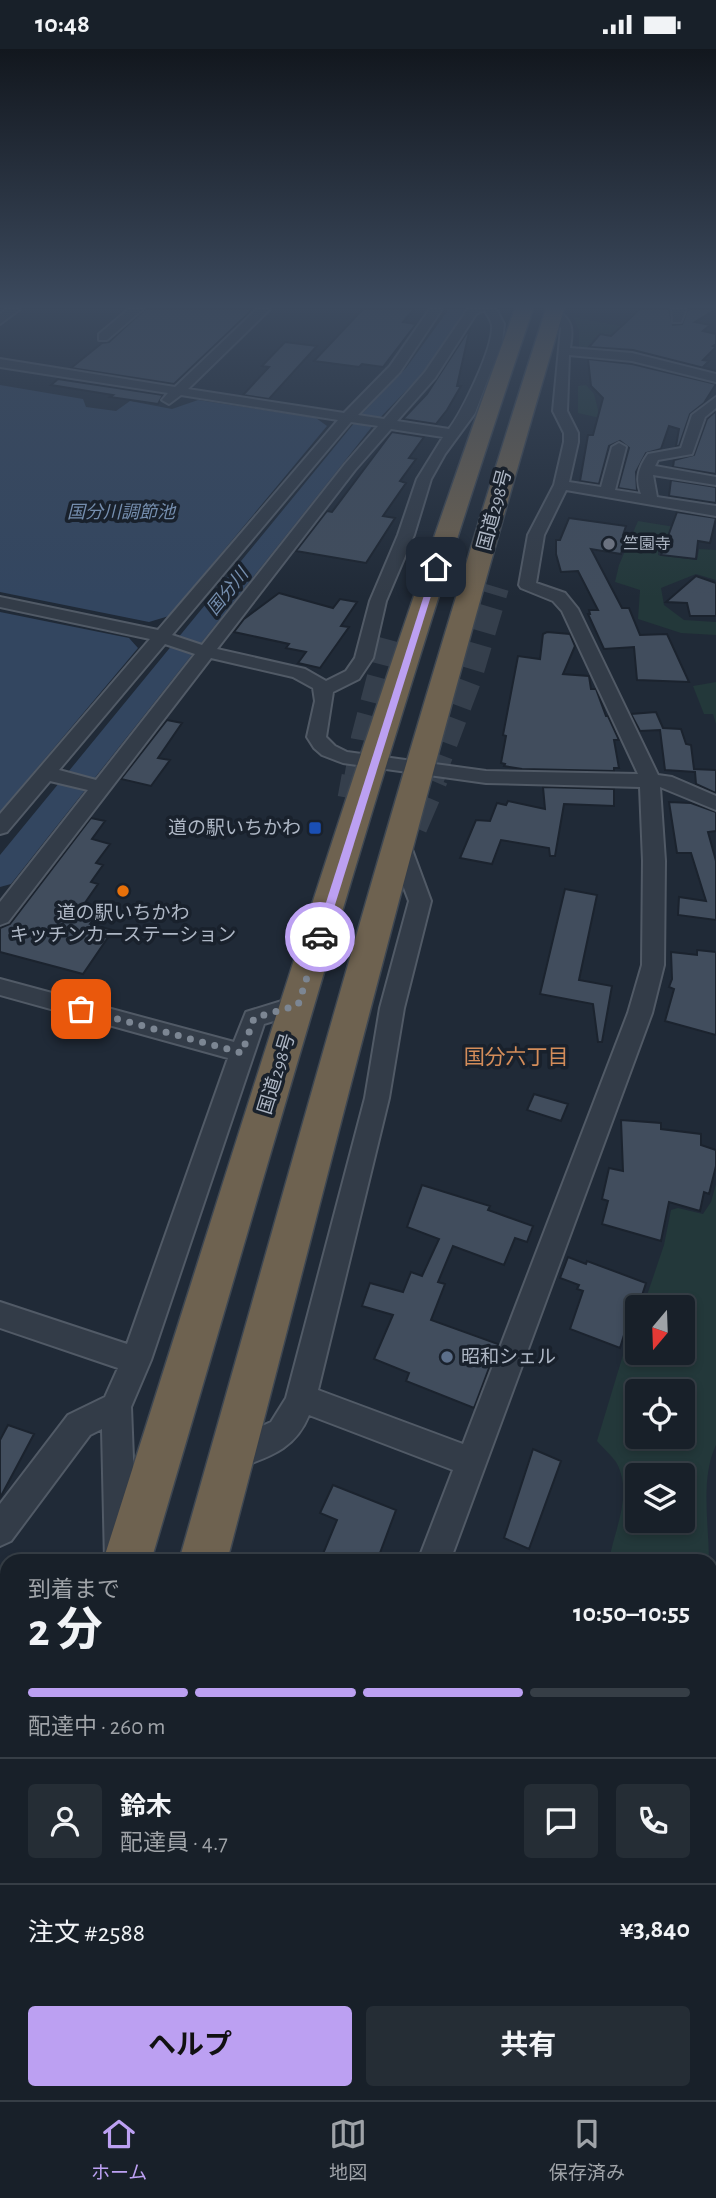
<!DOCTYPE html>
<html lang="ja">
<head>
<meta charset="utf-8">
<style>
  :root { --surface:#182029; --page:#252d35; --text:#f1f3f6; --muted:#9fa3a8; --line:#363e46; --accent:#bca0f2 }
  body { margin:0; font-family:"Alegreya Sans","Noto Sans JP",sans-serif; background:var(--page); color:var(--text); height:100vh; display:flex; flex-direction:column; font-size:26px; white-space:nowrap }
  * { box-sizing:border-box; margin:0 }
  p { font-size:23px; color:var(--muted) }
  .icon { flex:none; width:38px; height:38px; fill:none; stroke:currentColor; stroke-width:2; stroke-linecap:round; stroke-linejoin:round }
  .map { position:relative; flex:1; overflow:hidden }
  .sheet { position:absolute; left:0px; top:1505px; width:718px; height:546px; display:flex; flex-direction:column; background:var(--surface); border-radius:21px 21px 0 0; box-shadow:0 4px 10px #0003,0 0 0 2px var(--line) }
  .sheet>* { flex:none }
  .needle { width:46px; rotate:199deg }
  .fabs { position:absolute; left:625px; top:1246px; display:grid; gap:14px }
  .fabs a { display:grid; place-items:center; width:70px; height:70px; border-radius:7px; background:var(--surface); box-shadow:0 4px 10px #0003,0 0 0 2px var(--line); font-size:35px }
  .pin { position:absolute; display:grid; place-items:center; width:60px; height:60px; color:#fff; margin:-30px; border-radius:14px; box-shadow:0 4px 10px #0006 }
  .courier { position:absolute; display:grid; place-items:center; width:70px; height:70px; margin:-35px; border:5px solid #bca0f2; border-radius:50%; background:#fff; color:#222; box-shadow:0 2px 9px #0007 }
  .summary em { font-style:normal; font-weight:700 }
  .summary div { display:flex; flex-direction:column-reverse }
  .summary { display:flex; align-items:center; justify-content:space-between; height:119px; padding:0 28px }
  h1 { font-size:46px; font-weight:700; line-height:52px }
  .bar { display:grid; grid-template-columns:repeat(4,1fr); gap:10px 7px; align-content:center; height:84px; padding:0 28px }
  .bar i { height:9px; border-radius:5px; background:var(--line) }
  .bar .current { background:var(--accent) }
  .bar p { grid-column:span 4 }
  .line { display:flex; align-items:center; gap:18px; padding:0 28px; border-top:2px solid var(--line) }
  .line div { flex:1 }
  .round { display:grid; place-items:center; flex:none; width:74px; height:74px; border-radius:7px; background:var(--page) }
  .primary-button { display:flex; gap:14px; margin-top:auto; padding:14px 28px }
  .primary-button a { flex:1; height:80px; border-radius:7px; background:var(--accent); color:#111; font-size:28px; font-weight:700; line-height:80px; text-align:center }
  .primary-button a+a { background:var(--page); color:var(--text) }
  .status { display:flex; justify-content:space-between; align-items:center; height:49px; padding:0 35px; background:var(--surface); direction:ltr }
  .status svg { height:19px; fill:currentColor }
  .dock { display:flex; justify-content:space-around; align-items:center; height:98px; border-top:2px solid var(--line); background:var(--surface); font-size:19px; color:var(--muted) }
  .dock a { display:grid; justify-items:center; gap:4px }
  .dock .current { color:var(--accent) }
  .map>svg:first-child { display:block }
  .green { fill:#23383a; fill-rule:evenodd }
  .water { fill:#334660 }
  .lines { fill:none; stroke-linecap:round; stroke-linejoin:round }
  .river { fill:#334660; fill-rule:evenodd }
  .building { fill:#414d5d; stroke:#1b232e; stroke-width:2 }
  .highway-tunnel-far2 { stroke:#353f4c; stroke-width:26; stroke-dasharray:26 13; stroke-linecap:butt }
  .highway-tunnel-far1 { stroke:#353f4c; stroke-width:33; stroke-dasharray:33 17; stroke-linecap:butt }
  .highway-tunnel { stroke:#353f4c; stroke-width:55; stroke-dasharray:55 27; stroke-linecap:butt }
  .minor-casing { stroke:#515a66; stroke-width:4 }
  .highway-casing { stroke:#3e4752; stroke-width:3 }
  .minor { fill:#333c48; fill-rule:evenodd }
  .highway { fill:#6e6250; fill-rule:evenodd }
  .route { fill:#bca0f2 }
  .done { stroke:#7c8693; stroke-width:7; stroke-dasharray:0 12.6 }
  .worship-dot { fill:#6b7280; stroke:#19212c; stroke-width:2.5 }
  .transit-dot { fill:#1a4fb4; stroke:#19212c; stroke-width:2.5 }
  .food-dot { fill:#e8710a; stroke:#19212c; stroke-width:2.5 }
  .service-dot { fill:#5c6f8a; stroke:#19212c; stroke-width:2.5 }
  .labels { text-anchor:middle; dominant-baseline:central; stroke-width:7; stroke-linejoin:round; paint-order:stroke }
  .far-poi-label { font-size:16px; fill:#aeb7c5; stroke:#19212c; text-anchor:start }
  .far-water-label { font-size:18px; font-style:italic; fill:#758eae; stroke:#19212c }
  .street-label { font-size:19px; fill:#aeb7c5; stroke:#19212c }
  .poi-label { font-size:19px; fill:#aeb7c5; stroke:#19212c; text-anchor:end }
  .neighbourhood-label { font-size:21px; fill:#d48d5a; stroke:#19212c }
</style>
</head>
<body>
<div class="status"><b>10:48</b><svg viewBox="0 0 49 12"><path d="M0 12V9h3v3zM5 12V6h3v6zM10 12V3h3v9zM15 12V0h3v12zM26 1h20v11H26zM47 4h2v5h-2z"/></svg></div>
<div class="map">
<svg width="716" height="2051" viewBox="0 0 716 2051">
  <rect width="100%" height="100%" fill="#202a37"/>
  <path class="green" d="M573 268 626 278 621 298 614 304 579 302V281Z
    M586 336 594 345 600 369 578 364V337Z
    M638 472 681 479 659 495 658 506 697 511 699 500 716 501V531L696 525 661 539 664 556 684 571 716 573V586L681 584 638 570 640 541 615 533 619 516Z
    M716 633V675L713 665H704L693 637Z
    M716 1135V1396C700 1429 709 1477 709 1512H609C614 1480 634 1445 616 1413 611 1406 603 1399 597 1392L623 1306 637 1274V1304H682V1258H643L664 1196 671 1161 678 1159 703 1165 711 1153ZM637 1342H682V1388H637ZM682 1426V1472H637V1426Z
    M607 2044H692L693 2051H615Z"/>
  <path class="water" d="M0 336 83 350 86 358 116 362 130 352 172 360 198 351 316 369 327 377 169 567 149 573 0 543Z
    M0 563 129 589 138 599 0 763Z"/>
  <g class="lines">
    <path class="river" d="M449 260H467L420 327 374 375 11 835 0 838V806L360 367 406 319Z"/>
  </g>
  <path class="building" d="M145 260H253L174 335 71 319 102 294 109 293Z
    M363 260H414L403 273 416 275 383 318 362 315 359 318 314 312Z
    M640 260H669L673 276 682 275 688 260H716L695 273 710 276 703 282 716 285V295L713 297 716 298 703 311 709 312 703 318 716 322 633 301 589 298 600 285 611 287Z
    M470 279 457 337H461L447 361 436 375 403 370 427 345Z
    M285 293 317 297 269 350 243 346 269 318 262 317Z
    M588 310 632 315 716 335 704 354 690 365 679 397H676L679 380 669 377 661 400 646 404 636 423 637 442 618 439 629 399 620 392 609 397 599 435 580 432 588 386H593L603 349 591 337Z
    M58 330 163 346 158 355 110 348 113 346 51 336Z
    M716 362V425L673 418 674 411 694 406 707 370Z
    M392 383 424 388 409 409 416 410 400 432 406 434 383 467 395 469 366 514 296 502 327 462 332 463Z
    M671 431 716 438V454L669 447Z
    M677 463 716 469 710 494 698 492 696 510 661 506Z
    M569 469 626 477 623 486 626 487 621 505 591 500 622 559H629L640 586 667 585 689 633 637 631 634 598 604 600 588 565H590L589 561H598L578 522 561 523 556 505V491H560Z
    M696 527 716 534V567H690L687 554 666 553Z
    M279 544 333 559 340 550 357 553 341 577 349 578 320 619 298 614 306 603 286 599 289 595 234 583 244 570Z
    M547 583 570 585 575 597 563 625 589 627 591 640H596L606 667H608L619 691H614L619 719H614V722L522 720 504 717 505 715 501 714 506 687 503 686 518 607 540 610 543 585Z
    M656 663 663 679 681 680 686 695 691 696 694 720 716 721V744L696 735 695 723 665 721 660 681 640 682 631 665Z
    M167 671 182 674 158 709 170 711 151 737 121 730Z
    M543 738 614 740V757L564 755 555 807H550L549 799 501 791 492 815 460 809 476 771 490 772 497 754 506 756 508 752 545 760Z
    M669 753 691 754 716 763V782L708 783 716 812V871L678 866 679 848 706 852 691 804H677Z
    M91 769 105 772 92 790 110 795 96 814 103 816 91 833 98 835 82 858 99 862 90 875 113 881 83 925 0 903V879L10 875Z
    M565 840 597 846 579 931 612 937 602 993H598L593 955 540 945Z
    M697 901 716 903V986L665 972 674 940 669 938 672 930 671 903 697 906Z
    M534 1045 568 1055 561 1072 527 1061Z
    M621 1071 661 1074V1080L701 1085V1096L716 1101V1117L709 1145 704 1143 700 1162 669 1153 661 1192 602 1175 608 1152 602 1150 609 1119 623 1122Z
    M422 1136 490 1157 488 1161 533 1177 527 1193 515 1189 504 1216 453 1197 438 1233 445 1235 431 1271 498 1295 474 1359 406 1332 409 1324 374 1310 393 1266 362 1257 370 1234 403 1243 411 1223 422 1227 439 1190 407 1178Z
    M568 1208 586 1215 587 1212 646 1234 637 1262 632 1274 628 1273 620 1299 570 1280 583 1242 577 1240 579 1236 560 1229Z
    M8 1376 34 1385 0 1449V1391Z
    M533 1400 561 1412 529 1500 504 1489Z
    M333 1436 396 1461 377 1512H320L337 1471 320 1464Z"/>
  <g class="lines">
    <path class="highway-tunnel-far2" d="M357 730 364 689 391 586
      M431 730 469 629 496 538"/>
    <path class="highway-tunnel-far1" d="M354 750 358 728
      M411 777 432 728"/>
    <path class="highway-tunnel" d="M0 2020 7 1995"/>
    <defs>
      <path id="minor" d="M6 260H20L0 275V265Z
        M129 260H143L107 291H99V285Z
        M257 260H270L188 340 344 364 390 317 430 260H442L400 323 358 366 384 370 425 323 468 260H496L504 275 502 293 475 364 445 405 431 430 414 486 386 552 373 609 359 630 333 643 326 688 335 697 347 703 486 722 638 725 562 562 553 552 521 539 519 536 528 486 554 436 564 393V384L553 362 561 279 548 264 558 261C573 273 573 280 570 299L632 304 716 325V333L632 312 569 306 567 362 578 384V393L569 433 601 438 612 398 619 394 626 398 615 441 641 445C635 429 639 418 648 405L681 399 692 366 716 348V359L705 368 692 405 658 411 655 417 716 428V436L653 426 657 448 716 457V467L566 441 544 486 536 534 565 544 578 560 658 726 672 728 716 747V761L660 738 665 812 664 916 652 964 450 1512H418L453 1421 309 1366C294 1403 266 1408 231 1422L220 1418 216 1407 220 1396 271 1373 286 1349 365 1049 380 959 409 852 393 810 390 792 393 787H407L431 852 404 959 389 1049 318 1341 463 1395 628 964 642 916 643 812 640 738 486 734 343 714 322 706 314 699 307 688 315 652 313 639 293 628 211 609 8 873 0 876V853L88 741 50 732 7 783 0 785V765L150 590 0 558V548L158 581 338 371 181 346 169 355 162 351 168 344 0 318V310L175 338ZM484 261C487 265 491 271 492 276 494 298 462 363 449 380L397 372 435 329 476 265ZM351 373 378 377 345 415 202 596 172 586ZM391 380 443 388 417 430 398 486 370 552 355 609 346 622 326 632 305 620 217 600 355 421ZM165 595 195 605 96 731 59 721Z
        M672 260H686L681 273H673Z
        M0 930 234 993 246 963 298 947 306 950 310 956 306 962 264 975 151 1311 131 1358 137 1512H105L102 1380 90 1386 11 1492 0 1497V1455L68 1366 105 1348 118 1319 0 1279V1253L127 1295 228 1009 0 946Z
        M0 1704 7 1707V1744L0 1741Z
        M710 1797 716 1798V1836L710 1835Z
        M176 2044H218L215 2051H173Z
        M384 2044H426V2051H384Z
        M532 2044H615L618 2051H531Z"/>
      <path id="highway" d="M515 260H533C392 673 275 1094 151 1512H103C237 1094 364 673 515 260Z
        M546 260H564C440 674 337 1094 227 1512H179C298 1094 412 674 546 260Z
        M7 1874V1952L0 1954V1877Z
        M39 2044H101L100 2051H38Z"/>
    </defs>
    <use href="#minor" class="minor-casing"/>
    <use href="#highway" class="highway-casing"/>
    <use href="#minor" class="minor"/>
    <use href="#highway" class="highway"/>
  </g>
  <linearGradient id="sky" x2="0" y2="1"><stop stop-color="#12171e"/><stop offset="0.47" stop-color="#3c4a5e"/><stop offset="1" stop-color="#3c4a5e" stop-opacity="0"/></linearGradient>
  <rect width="716" height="548" fill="url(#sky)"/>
  <path class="route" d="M436 516 440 518 325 888 316 890 315 888 433 518Z"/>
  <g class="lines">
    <path class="done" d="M81 960 242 1004 254 969 298 956 320 888"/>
  </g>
  <circle class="worship-dot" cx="609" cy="495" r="7"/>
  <rect class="transit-dot" x="308" y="772" width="14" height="14" rx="3.5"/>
  <circle class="food-dot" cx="123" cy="842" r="7"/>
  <circle class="service-dot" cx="447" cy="1308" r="7"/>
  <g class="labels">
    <g class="far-poi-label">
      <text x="623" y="495">竺園寺</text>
    </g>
    <g class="far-water-label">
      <text x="121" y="464">国分川調節池</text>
      <text transform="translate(228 543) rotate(-51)">国分川</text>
    </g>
    <g class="street-label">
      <text transform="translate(495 461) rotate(-75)">国道298号</text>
      <text transform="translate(277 1025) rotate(-73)">国道298号</text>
    </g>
    <g class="poi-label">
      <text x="301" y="779">道の駅いちかわ</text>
      <text x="123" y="864" text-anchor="middle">道の駅いちかわ<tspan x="123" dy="22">キッチンカーステーション</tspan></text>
      <text x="461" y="1308" text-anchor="start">昭和シェル</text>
    </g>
    <g class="neighbourhood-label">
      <text x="516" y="1008">国分六丁目</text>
    </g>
  </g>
</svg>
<div class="fabs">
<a><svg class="needle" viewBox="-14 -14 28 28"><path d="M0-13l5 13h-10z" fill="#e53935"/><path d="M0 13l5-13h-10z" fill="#9fa3a8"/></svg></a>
<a><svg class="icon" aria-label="locate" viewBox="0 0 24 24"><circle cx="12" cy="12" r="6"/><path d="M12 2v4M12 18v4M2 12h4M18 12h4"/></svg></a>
<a><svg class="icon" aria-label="layers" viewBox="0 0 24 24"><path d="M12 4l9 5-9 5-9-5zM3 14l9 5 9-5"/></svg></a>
</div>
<div class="pin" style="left:81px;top:960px;background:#ea580c"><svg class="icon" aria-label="bag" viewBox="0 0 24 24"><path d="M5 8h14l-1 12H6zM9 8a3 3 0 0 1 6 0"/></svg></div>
<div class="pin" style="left:436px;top:518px;background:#1f2937"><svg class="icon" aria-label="home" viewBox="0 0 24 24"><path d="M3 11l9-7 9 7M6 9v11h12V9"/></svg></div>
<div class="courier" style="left:320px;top:888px"><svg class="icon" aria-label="car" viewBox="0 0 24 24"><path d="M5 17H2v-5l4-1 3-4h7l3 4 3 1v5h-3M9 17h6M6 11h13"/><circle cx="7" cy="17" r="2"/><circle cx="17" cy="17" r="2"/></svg></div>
<section class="sheet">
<div class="summary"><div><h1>2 分</h1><p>到着まで</p></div><em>10:50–10:55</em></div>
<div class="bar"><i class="current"></i><i class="current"></i><i class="current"></i><i></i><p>配達中 · 260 m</p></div>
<div class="line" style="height:126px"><a class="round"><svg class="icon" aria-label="person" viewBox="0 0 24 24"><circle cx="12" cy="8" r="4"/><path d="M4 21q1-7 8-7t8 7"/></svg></a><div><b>鈴木</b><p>配達員 · 4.7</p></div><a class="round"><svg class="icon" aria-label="chat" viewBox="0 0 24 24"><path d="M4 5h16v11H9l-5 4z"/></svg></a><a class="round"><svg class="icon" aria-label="phone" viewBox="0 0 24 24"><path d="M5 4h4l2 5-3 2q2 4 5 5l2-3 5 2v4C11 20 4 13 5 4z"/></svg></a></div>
<div class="line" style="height:91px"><div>注文 #2588</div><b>¥3,840</b></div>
<div class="primary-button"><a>ヘルプ</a><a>共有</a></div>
</section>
</div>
<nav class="dock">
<a class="current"><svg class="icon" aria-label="home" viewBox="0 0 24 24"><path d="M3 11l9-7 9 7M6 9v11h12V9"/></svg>ホーム</a>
<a><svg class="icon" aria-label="map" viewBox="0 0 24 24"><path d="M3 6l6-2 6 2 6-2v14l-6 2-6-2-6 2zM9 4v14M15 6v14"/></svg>地図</a>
<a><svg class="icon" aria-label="saved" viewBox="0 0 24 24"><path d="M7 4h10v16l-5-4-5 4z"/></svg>保存済み</a>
</nav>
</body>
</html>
